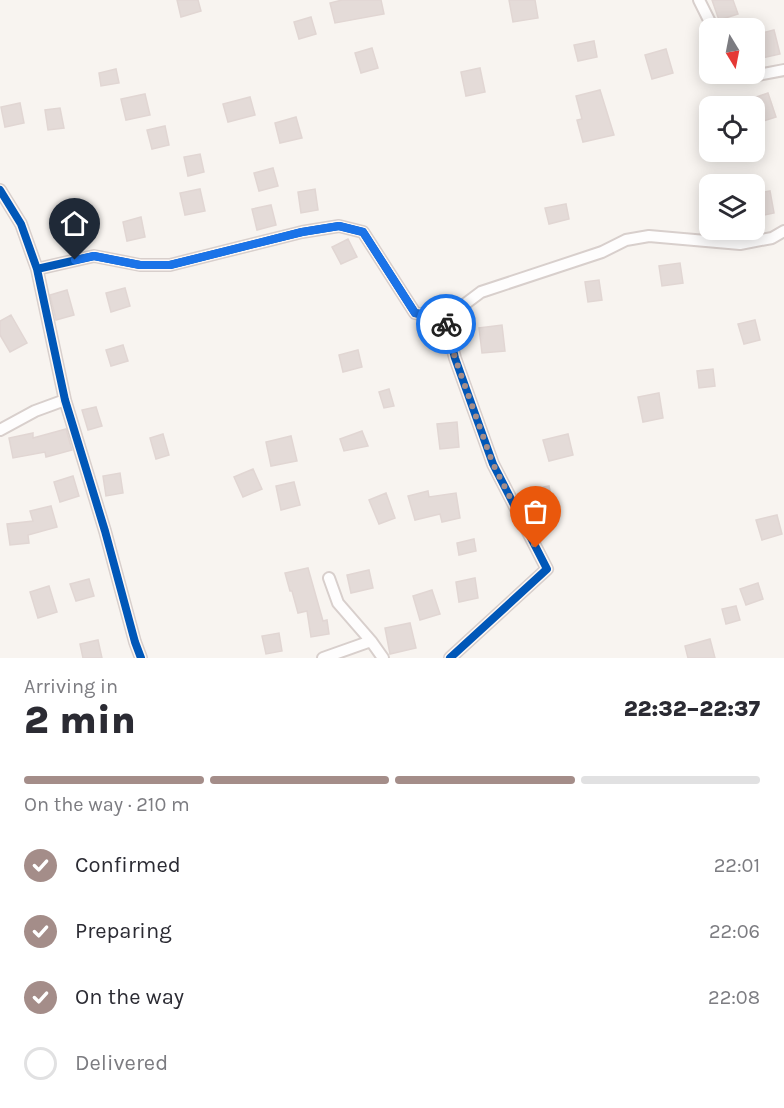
<!DOCTYPE html>
<html lang="en">
<head>
<meta charset="utf-8">
<style>
  :root { --surface:#fff; --page:#f7f7f7; --text:#2b2b33; --muted:#7c7c81; --line:#e1e1e2; --accent:#a48d89 }
  body { margin:0; font-family:Karla,sans-serif; background:var(--page); color:var(--text); height:100vh; display:flex; flex-direction:column; font-size:22px; white-space:nowrap }
  * { box-sizing:border-box; margin:0 }
  p { font-size:20px; color:var(--muted) }
  .icon { flex:none; width:33px; height:33px; fill:none; stroke:currentColor; stroke-width:2; stroke-linecap:round; stroke-linejoin:round }
  .map { position:relative; height:658px; overflow:hidden }
  .side { display:flex; flex-direction:column; background:var(--surface); flex:1 }
  .side>* { flex:none }
  .needle { width:39px; rotate:170deg }
  .controls { position:absolute; left:699px; top:18px; display:grid; gap:12px }
  .controls a { display:grid; place-items:center; width:66px; height:66px; border-radius:12px; background:var(--surface); box-shadow:0 3px 15px #0003; font-size:30px }
  .pin { position:absolute; display:grid; place-items:center; width:51px; height:51px; color:#fff; margin:-62px -26px; border-radius:50% 50% 50% 0; rotate:-45deg; box-shadow:0 0 6px #0007 }
  .pin .icon { rotate:45deg }
  .courier { position:absolute; display:grid; place-items:center; width:60px; height:60px; margin:-30px; border:4px solid #1a73e8; border-radius:50%; background:#fff; color:#222; box-shadow:0 2px 8px #0007 }
  .headline em { font-style:normal; font-weight:800 }
  .headline div { display:flex; flex-direction:column-reverse }
  .headline { display:flex; align-items:center; justify-content:space-between; height:102px; padding:0 24px }
  h1 { font-size:39px; font-weight:800; line-height:45px }
  .bar { display:grid; grid-template-columns:repeat(4,1fr); gap:9px 6px; align-content:center; height:72px; padding:0 24px }
  .bar i { height:8px; border-radius:4px; background:var(--line) }
  .bar .current { background:var(--accent) }
  .bar p { grid-column:span 4 }
  ol { padding:0 24px; list-style:none }
  li { display:flex; align-items:center; gap:18px; height:66px }
  li p { margin-inline-start:auto }
  li .icon { padding:6px; border-radius:50%; background:var(--accent); color:#fff; stroke-width:4 }
  li:last-child { color:var(--muted) }
  li i { width:33px; height:33px; border:3px solid var(--line); border-radius:50% }
  .map>svg:first-child { display:block }
  .building { fill:#e4dbd8; stroke:#e1d6d3; stroke-width:1.5 }
  .lines { fill:none; stroke-linecap:round; stroke-linejoin:round }
  .minor-casing { stroke:#d8cfcc; stroke-width:14 }
  .minor { stroke:#fefdfd; stroke-width:10 }
  .cycleway-casing { stroke:#fef8f4; stroke-width:11 }
  .cycleway { stroke:#0057b8; stroke-width:8 }
  .done { stroke:#a48d89; stroke-width:6; stroke-dasharray:0 10.8 }
  .route { stroke:#1a73e8; stroke-width:8 }
</style>
</head>
<body>
<div class="map">
<svg width="784" height="658" viewBox="0 0 784 658">
  <rect width="100%" height="100%" fill="#f8f4f0"/>
  <path class="building" d="M177 0H198L201 11 181 17Z
    M342 0H381L384 14 335 23 330 3Z
    M509 0H535L538 18 513 22Z
    M712 0H733L738 14 719 20Z
    M311 17 316 34 299 39 294 22Z
    M774 30 780 54 758 59 754 35Z
    M594 41 597 57 578 61 574 45Z
    M372 48 378 68 361 73 355 53Z
    M666 49 673 73 652 79 645 55Z
    M480 68 485 92 466 96 461 72Z
    M116 69 119 83 101 86 99 73Z
    M600 90 614 135 583 142 577 120 582 119 576 96Z
    M768 93 776 117 754 124V106H734V105Z
    M145 94 150 115 126 120 121 99Z
    M250 97 255 115 228 122 223 104Z
    M20 103 24 123 5 127 1 107Z
    M60 108 64 128 48 130 45 110Z
    M296 117 302 138 280 143 275 123Z
    M165 126 169 145 152 149 147 130Z
    M200 154 204 172 188 176 184 157Z
    M273 168 278 186 259 191 254 173Z
    M200 189 205 211 185 215 180 193Z
    M315 189 318 210 301 213 298 192Z
    M770 191 774 213 754 217V194Z
    M566 204 569 219 549 224 545 208Z
    M271 205 276 225 257 230 252 209Z
    M141 217 145 237 127 241 123 222Z
    M348 239 357 257 341 264 332 247Z
    M680 263 683 283 662 286 659 266Z
    M599 280 602 300 588 302 585 282Z
    M125 288 130 306 111 312 106 293Z
    M67 290 74 315 56 320 50 295Z
    M11 315 27 343 10 352 0 335V321Z
    M755 320 760 340 744 344 738 324Z
    M502 325 505 351 482 353 479 328Z
    M123 345 128 361 111 366 106 350Z
    M358 350 362 367 343 372 339 355Z
    M713 369 715 386 699 388 697 371Z
    M389 389 394 406 384 408 379 392Z
    M659 393 663 418 643 422 638 397Z
    M96 407 102 426 88 430 82 410Z
    M457 422 459 447 440 449 437 424Z
    M66 429 72 450 46 457 45 452 13 458 9 438 33 433V438Z
    M362 431 368 446 344 451 340 439Z
    M163 434 169 455 156 459 150 438Z
    M568 434 573 455 549 461 543 440Z
    M291 436 297 461 271 466 266 442Z
    M253 469 262 489 243 497 234 477Z
    M120 473 123 493 106 496 103 476Z
    M73 476 79 496 60 502 54 482Z
    M294 482 300 505 281 510 276 486Z
    M549 486 553 504 532 509 529 490Z
    M428 491 429 497 456 493 460 518 442 522 440 514 415 520 408 496Z
    M386 493 395 518 379 524 369 500Z
    M51 506 57 527 28 535 29 543 10 545 7 524 33 521 30 511Z
    M777 515 782 534 762 540 756 520Z
    M474 539 476 551 459 555 457 543Z
    M308 568 323 621 327 620 329 634 311 637 307 611 298 613 292 591H290L285 573Z
    M369 570 373 588 351 593 347 575Z
    M475 578 478 598 459 602 456 582Z
    M89 579 94 596 76 601 70 584Z
    M758 583 763 599 746 605 740 589Z
    M49 586 57 612 38 618 30 592Z
    M432 590 440 614 420 620 413 596Z
    M736 606 740 620 726 624 722 609Z
    M410 623 416 648 390 654 385 628Z
    M279 633 282 651 266 654 262 636Z
    M710 639 715 658H688L685 646Z
    M98 640 102 658H83L80 644Z"/>
  <g class="lines">
    <defs>
      <path id="minor" d="M699 0 713 28
        M747 74 758 75 784 70
        M0 190 21 224 37 269 94 256 140 265H170L302 232 339 226 363 232 415 313 445 319 455 358 493 464 547 569 450 658
        M37 269 65 400 105 531 135 642 141 658
        M445 319 481 292 602 252 626 240 649 236 740 244 772 238 784 231
        M0 430 35 411 65 400
        M329 578 338 603 371 641
        M323 658 371 641 383 658"/>
    </defs>
    <use href="#minor" class="minor-casing"/>
    <use href="#minor" class="minor"/>
    <defs>
      <path id="cycleway" d="M0 190 21 224 37 269 94 256 140 265H170L302 232 339 226 363 232 415 313 445 319 455 358 493 464 547 569 450 658
        M37 269 65 400 105 531 135 642 141 658"/>
    </defs>
    <use href="#cycleway" class="cycleway-casing"/>
    <use href="#cycleway" class="cycleway"/>
  </g>
  <g class="lines">
    <path class="done" d="M446 324 455 358 493 464 536 548"/>
    <path class="route" d="M75 260 94 256 140 265H170L302 232 339 226 363 232 415 313 445 319 446 324"/>
  </g>
</svg>
<div class="controls">
<a><svg class="needle" viewBox="-14 -14 28 28"><path d="M0-13l5 13h-10z" fill="#e53935"/><path d="M0 13l5-13h-10z" fill="#7c7c81"/></svg></a>
<a><svg class="icon" aria-label="locate" viewBox="0 0 24 24"><circle cx="12" cy="12" r="6"/><path d="M12 2v4M12 18v4M2 12h4M18 12h4"/></svg></a>
<a><svg class="icon" aria-label="layers" viewBox="0 0 24 24"><path d="M12 4l9 5-9 5-9-5zM3 14l9 5 9-5"/></svg></a>
</div>
<div class="pin" style="left:536px;top:548px;background:#ea580c"><svg class="icon" aria-label="bag" viewBox="0 0 24 24"><path d="M5 8h14l-1 12H6zM9 8a3 3 0 0 1 6 0"/></svg></div>
<div class="pin" style="left:75px;top:260px;background:#1f2937"><svg class="icon" aria-label="home" viewBox="0 0 24 24"><path d="M3 11l9-7 9 7M6 9v11h12V9"/></svg></div>
<div class="courier" style="left:446px;top:324px"><svg class="icon" aria-label="bike" viewBox="0 0 24 24"><circle cx="6" cy="16" r="4"/><circle cx="18" cy="16" r="4"/><path d="M6 16l4-8h5l3 8M10 8l3 8H6M13 5h3"/></svg></div>
</div>
<section class="side">
<div class="headline"><div><h1>2 min</h1><p>Arriving in</p></div><em>22:32–22:37</em></div>
<div class="bar"><i class="current"></i><i class="current"></i><i class="current"></i><i></i><p>On the way · 210 m</p></div>
<ol>
<li><svg class="icon" aria-label="check" viewBox="0 0 24 24"><path d="M5 12l5 5 9-10"/></svg>Confirmed<p>22:01</p></li>
<li><svg class="icon" aria-label="check" viewBox="0 0 24 24"><path d="M5 12l5 5 9-10"/></svg>Preparing<p>22:06</p></li>
<li><svg class="icon" aria-label="check" viewBox="0 0 24 24"><path d="M5 12l5 5 9-10"/></svg>On the way<p>22:08</p></li>
<li><i></i>Delivered</li>
</ol>
</section>
</body>
</html>
